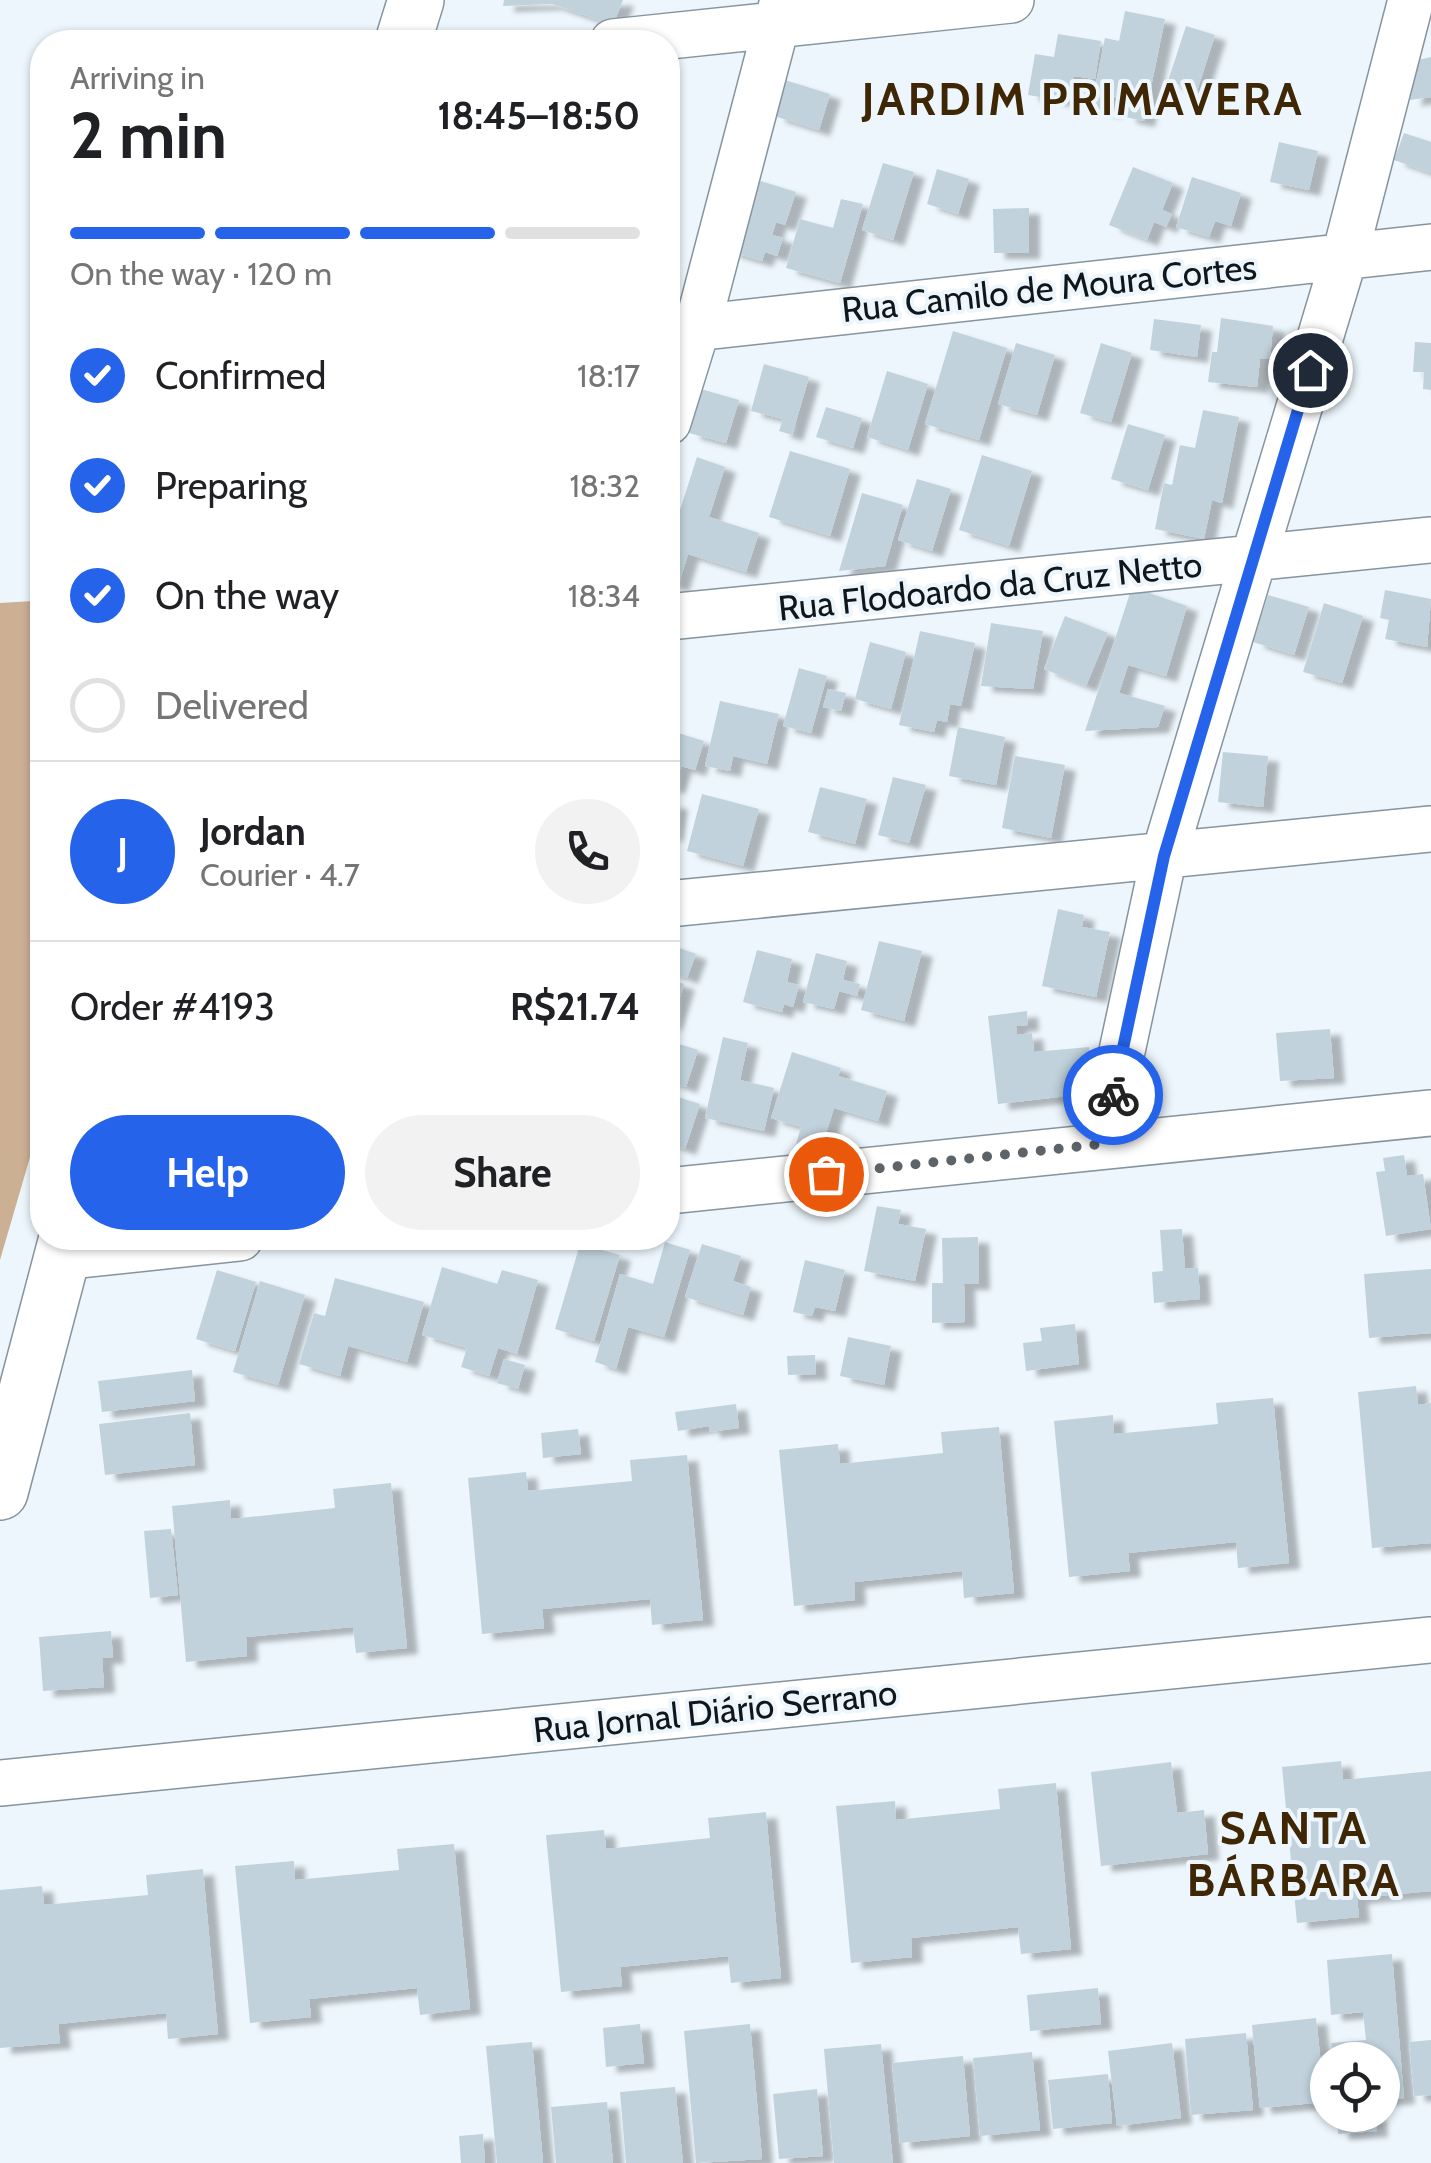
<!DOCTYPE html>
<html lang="en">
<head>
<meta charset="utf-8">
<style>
  :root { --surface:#fff; --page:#f2f2f2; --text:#202124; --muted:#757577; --line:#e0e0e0; --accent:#2563eb }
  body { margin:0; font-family:Cabin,sans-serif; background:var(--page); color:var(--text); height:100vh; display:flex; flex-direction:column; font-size:38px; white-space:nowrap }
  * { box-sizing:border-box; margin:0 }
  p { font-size:32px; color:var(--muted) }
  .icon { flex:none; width:55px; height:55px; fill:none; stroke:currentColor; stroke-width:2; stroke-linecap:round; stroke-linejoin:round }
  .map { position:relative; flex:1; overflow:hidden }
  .side { position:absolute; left:30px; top:30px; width:650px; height:1220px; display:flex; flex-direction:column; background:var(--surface); border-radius:40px; box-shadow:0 2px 8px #0004 }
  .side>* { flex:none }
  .buttons { position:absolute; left:1310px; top:2042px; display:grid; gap:20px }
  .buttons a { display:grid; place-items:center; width:90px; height:90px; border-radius:50%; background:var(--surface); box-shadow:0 2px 8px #0004; font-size:50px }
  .pin { position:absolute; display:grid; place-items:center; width:85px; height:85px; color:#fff; margin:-42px; border:5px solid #fff; border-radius:50%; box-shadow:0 2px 10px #0007 }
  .courier { position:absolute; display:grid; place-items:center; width:100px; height:100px; margin:-50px; border:8px solid #2563eb; border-radius:50%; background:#fff; color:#222; box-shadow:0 2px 12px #0007 }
  .overview em { font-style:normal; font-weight:700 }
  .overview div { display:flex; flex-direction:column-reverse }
  .overview { display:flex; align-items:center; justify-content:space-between; height:170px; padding:0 40px }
  h1 { font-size:65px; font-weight:700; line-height:75px }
  .bar { display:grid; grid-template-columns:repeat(4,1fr); gap:15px 10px; align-content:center; height:120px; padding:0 40px }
  .bar i { height:12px; border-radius:8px; background:var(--line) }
  .bar .on { background:var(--accent) }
  .bar p { grid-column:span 4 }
  .line { display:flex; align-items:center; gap:25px; padding:0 40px; border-top:2px solid var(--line) }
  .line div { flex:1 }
  .round { display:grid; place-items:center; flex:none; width:105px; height:105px; border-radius:52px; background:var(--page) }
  ol { padding:0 40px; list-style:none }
  li { display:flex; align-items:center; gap:30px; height:110px }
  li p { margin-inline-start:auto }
  li .icon { padding:10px; border-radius:50%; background:var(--accent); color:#fff; stroke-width:4 }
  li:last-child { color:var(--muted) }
  li i { width:55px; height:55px; border:5px solid var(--line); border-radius:50% }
  .primary-button { display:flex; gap:20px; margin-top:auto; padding:20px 40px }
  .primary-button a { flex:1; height:115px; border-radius:60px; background:var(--accent); color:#fff; font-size:40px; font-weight:700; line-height:115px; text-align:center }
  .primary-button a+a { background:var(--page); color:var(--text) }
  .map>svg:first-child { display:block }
  .forest { fill:#ccb093 }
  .building { fill:#c1d2dc; filter:url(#shadow) }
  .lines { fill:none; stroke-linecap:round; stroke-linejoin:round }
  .street-casing { stroke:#85949e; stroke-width:48 }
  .secondary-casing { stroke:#85949e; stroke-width:58 }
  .street { stroke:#fff; stroke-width:45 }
  .secondary { stroke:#fff; stroke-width:55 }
  .done { stroke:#5d6469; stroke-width:10; stroke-dasharray:0 18 }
  .route { stroke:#2563eb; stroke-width:12 }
  .labels { text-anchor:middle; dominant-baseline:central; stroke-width:8; stroke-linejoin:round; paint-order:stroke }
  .street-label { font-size:35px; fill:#10161a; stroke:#ecf6fc }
  .district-label { font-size:45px; font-weight:bold; letter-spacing:2.5px; fill:#3f2604; stroke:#ecf6fc }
</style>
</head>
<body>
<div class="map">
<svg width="1431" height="2163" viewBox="0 0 1431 2163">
  <defs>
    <filter id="shadow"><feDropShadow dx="11" dy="6" stdDeviation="2.5" flood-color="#0004"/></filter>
  </defs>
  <rect width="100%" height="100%" fill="#ecf6fc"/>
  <path class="forest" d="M33 601 42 607V1116L0 1260V603Z"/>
  <path class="building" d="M504 0H623L613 25 552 4 503 6Z
    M1125 11 1165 19 1144 121 1125 117 1129 100 1114 97 1111 112 1091 108 1105 38 1119 41Z
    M1186 26 1215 35 1197 91 1168 81Z
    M1058 34 1101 41 1095 79 1074 76 1070 102 1028 95 1035 54 1054 57Z
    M1431 57V97L1410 100 1418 60Z
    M785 80 830 94 819 130 774 116Z
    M1404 133 1431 142V173L1394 160Z
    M1279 142 1318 151 1309 190 1270 182Z
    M883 163 914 172 893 240 862 230Z
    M1133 167 1173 183 1162 210 1172 214 1166 227 1154 222 1147 240 1109 225Z
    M937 169 969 179 958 214 927 204Z
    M1192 177 1241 193 1231 226 1215 221 1209 237 1176 227Z
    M751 178 796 192 785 225 776 222 772 235 783 238 777 256 765 252 762 261 728 251Z
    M841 199 863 204 840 283 786 268 800 219 833 228Z
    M1029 208V253H994L993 209Z
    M1221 318 1273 326 1270 359H1260L1257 387 1208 382 1212 352H1217Z
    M1154 319 1201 325 1197 357 1150 350Z
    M953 331 1007 348 979 440 925 424Z
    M1415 342 1431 343V390L1423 389 1424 372H1413Z
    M1016 343 1055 355 1037 415 998 404Z
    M1101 343 1132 353 1111 422 1080 413Z
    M764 364 809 377 792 435 779 431 783 419 751 411Z
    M887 371 928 384 908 450 867 437Z
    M701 389 739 400 726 443 689 433Z
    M826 407 862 418 853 448 816 437Z
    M1203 410 1239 417 1222 503 1212 500 1204 539 1155 529 1164 483 1172 485 1180 445 1195 448Z
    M1128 424 1165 435 1148 490 1111 479Z
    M790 451 850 469 830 536 769 517Z
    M982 455 1032 471 1009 546 959 530Z
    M697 457 725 467 709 517 759 533 746 572 688 554 678 586 668 582V506L680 510Z
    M917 479 951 489 932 551 898 540Z
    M862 493 903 505 885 566 839 571Z
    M1132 587 1187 606 1166 676 1128 665 1119 693 1165 706 1158 727 1085 731Z
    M1385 590 1431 599 1427 647 1385 639 1389 620 1380 618Z
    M1268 595 1309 607 1294 655 1253 642Z
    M1324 603 1363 616 1342 683 1303 672Z
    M1065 616 1108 633 1086 686 1044 669Z
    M991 623 1043 631 1033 689 981 686Z
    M920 631 975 643 961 706 950 704 947 722 937 720 934 732 899 725Z
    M870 642 906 652 891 709 855 699Z
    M799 668 827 676 811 733 783 726Z
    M828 689 846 693 841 711 823 707Z
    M720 701 779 714 767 764 733 756 730 771 705 766Z
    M958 727 1005 737 996 785 949 776Z
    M668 730 704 741 695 770 681 766 674 788 668 786Z
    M1223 752 1268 756 1263 807 1218 802Z
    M1015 756 1065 765 1051 838 1002 828Z
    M893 777 926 785 909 843 878 835Z
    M820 787 867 799 855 844 808 832Z
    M702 794 759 809 743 866 687 851Z
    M668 802 677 804 672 836 668 835Z
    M1058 909 1084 915 1082 927 1110 932 1096 997 1042 986Z
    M879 941 922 951 904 1021 861 1010Z
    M668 944 696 954 687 978 668 971Z
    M757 950 792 959 787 982 799 985 793 1007 784 1004 782 1012 743 1002Z
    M816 953 847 961 843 980 860 984 857 996 839 991 834 1009 803 1002Z
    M668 979 684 984 671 1025 668 1024Z
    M1027 1011 1028 1025 1016 1026 1017 1035 1032 1033 1034 1052 1089 1047 1092 1075 1074 1077 1076 1095 998 1104 988 1016Z
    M1330 1029 1334 1078 1280 1081 1276 1033Z
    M723 1037 748 1043 740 1080 774 1088 764 1131 705 1118Z
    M673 1042 698 1050 686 1087 668 1081V1059Z
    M792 1052 841 1068 838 1076 887 1091 878 1121 834 1108 819 1155 795 1148 801 1127 771 1118Z
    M668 1094 700 1104 685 1149 668 1143Z
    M1404 1155 1407 1176 1423 1174 1431 1229 1386 1236 1376 1172 1385 1171 1383 1158Z
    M877 1206 901 1210 898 1224 926 1229 915 1281 864 1271Z
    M1182 1229 1185 1269 1198 1268 1200 1299 1154 1303 1152 1272 1163 1271 1160 1230Z
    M978 1237 979 1284H964L965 1322 932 1323V1283H943L942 1238Z
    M665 1242 690 1250 664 1337 628 1327 616 1369 595 1362 620 1274 653 1284Z
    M580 1244 620 1255 594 1341 555 1329Z
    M702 1244 741 1256 733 1281 751 1287 743 1315 685 1297Z
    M805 1260 845 1270 835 1311 815 1307 812 1316 793 1312Z
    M442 1267 497 1284 502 1270 538 1280 517 1354 498 1348 489 1376 461 1367 467 1348 422 1335Z
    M1431 1269V1333L1369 1338 1364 1274Z
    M217 1270 256 1282 235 1351 196 1339Z
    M335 1278 424 1302 407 1362 348 1346 340 1376 299 1364 314 1313 325 1316Z
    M260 1281 305 1295 278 1385 233 1372Z
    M1075 1324 1079 1364 1026 1371 1023 1343 1042 1341 1040 1328Z
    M848 1337 891 1346 884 1385 840 1376Z
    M815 1355 816 1374 788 1375 787 1356Z
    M504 1359 525 1365 518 1389 497 1383Z
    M192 1370 195 1401 102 1412 98 1381Z
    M1416 1386 1418 1405 1431 1403V1543L1372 1548 1358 1392Z
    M1273 1398 1289 1563 1238 1568 1236 1542 1128 1553 1130 1571 1069 1577 1054 1421 1113 1415 1114 1434 1218 1424 1216 1403Z
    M736 1404 739 1428 709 1432V1426L678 1431 675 1412Z
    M190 1413 195 1465 105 1475 99 1424Z
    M999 1427 1014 1593 964 1598 962 1571 854 1582 855 1600 794 1606 779 1450 838 1444 840 1464 943 1453 941 1432Z
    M578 1429 581 1454 543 1458 541 1433Z
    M687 1455 703 1620 652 1625 650 1599 542 1609 544 1628 482 1634 468 1478 526 1472 528 1491 632 1481 630 1460Z
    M391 1483 407 1648 356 1653 353 1627 246 1637 247 1656 186 1662 172 1506 230 1500 231 1519 335 1508 333 1489Z
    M171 1529 178 1595 150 1598 144 1531Z
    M111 1631 113 1658H102L104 1687 43 1691 39 1637Z
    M1341 1761 1343 1780 1431 1771V1891L1357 1898 1359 1917 1297 1923 1282 1767Z
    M1171 1762 1177 1813 1204 1810 1208 1854 1101 1866 1091 1772Z
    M1056 1783 1071 1949 1021 1954 1018 1927 911 1938 912 1957 851 1963 836 1806 895 1801 896 1820 1000 1809 998 1789Z
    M766 1812 781 1978 731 1983 728 1956 620 1967 622 1986 561 1992 546 1835 604 1830 606 1849 710 1838 708 1818Z
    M454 1844 470 2009 420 2015 417 1988 309 1999 311 2017 250 2023 235 1866 294 1861 295 1880 399 1870 397 1849Z
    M203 1869 218 2034 168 2039 166 2013 58 2024 60 2043 0 2048V1890L42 1886 44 1905 148 1895 146 1875Z
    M1392 1954 1404 2098 1382 2100V2060H1333L1331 2043 1366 2040 1363 2012 1331 2015 1327 1960Z
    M1098 1988 1101 2024 1030 2031 1027 1995Z
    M1316 2018 1325 2102 1260 2108 1252 2025Z
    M640 2024 644 2063 606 2067 603 2028Z
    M750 2024 762 2159 696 2163 684 2031Z
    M1246 2033 1253 2110 1191 2115 1185 2039Z
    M1431 2040V2095L1414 2096 1409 2042Z
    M532 2042 543 2163H497L486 2046Z
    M1172 2043 1181 2118 1117 2126 1108 2051Z
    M881 2044 893 2163H834L824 2049Z
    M1032 2052 1040 2130 980 2136 973 2058Z
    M963 2056 970 2136 900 2143 892 2063Z
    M1108 2074 1112 2123 1053 2129 1048 2080Z
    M675 2087 683 2163H626L620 2092Z
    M817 2089 823 2156 779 2159 773 2094Z
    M607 2102 613 2163H556L551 2107Z
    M1337 2115H1376L1377 2131 1338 2134Z
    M483 2134 485 2163H461L459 2136Z"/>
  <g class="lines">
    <defs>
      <path id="street" d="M613 42 1011 0
        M668 331 1431 247
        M668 422 697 328 783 0
        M668 617 1431 540
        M668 904 1431 829
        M1102 1144 1164 856 1345 255 1411 0
        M668 1191 1431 1113
        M62 1257 240 1238
        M0 1783 1431 1640"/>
      <path id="secondary" d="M403 42 416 0
        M0 1492 67 1238"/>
    </defs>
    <use href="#street" class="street-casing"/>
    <use href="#secondary" class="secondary-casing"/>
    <use href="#street" class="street"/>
    <use href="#secondary" class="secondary"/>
  </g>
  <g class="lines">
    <path class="done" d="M826 1174 1102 1144 1113 1095"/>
    <path class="route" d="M1113 1095 1164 856 1310 370"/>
  </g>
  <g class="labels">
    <g class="street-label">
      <text transform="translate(1049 288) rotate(-6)">Rua Camilo de Moura Cortes</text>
      <text transform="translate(990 586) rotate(-6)">Rua Flodoardo da Cruz Netto</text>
      <text transform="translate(715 1711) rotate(-6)">Rua Jornal Diário Serrano</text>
    </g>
    <g class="district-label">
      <text x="1083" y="99">JARDIM PRIMAVERA</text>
      <text x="1294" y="1828">SANTA<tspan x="1294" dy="52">BÁRBARA</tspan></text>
    </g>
  </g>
</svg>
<div class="buttons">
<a><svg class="icon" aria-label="locate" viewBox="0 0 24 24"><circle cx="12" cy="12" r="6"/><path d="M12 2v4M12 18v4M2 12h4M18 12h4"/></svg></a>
</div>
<div class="pin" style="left:826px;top:1174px;background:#ea580c"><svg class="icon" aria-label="bag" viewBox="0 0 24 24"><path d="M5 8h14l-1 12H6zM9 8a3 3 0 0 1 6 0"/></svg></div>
<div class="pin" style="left:1310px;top:370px;background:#1f2937"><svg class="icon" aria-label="home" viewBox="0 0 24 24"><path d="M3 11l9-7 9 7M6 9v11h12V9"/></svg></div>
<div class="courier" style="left:1113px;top:1095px"><svg class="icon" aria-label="bike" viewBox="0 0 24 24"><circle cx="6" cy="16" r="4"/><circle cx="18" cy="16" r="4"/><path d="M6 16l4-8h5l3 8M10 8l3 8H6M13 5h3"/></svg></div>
<section class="side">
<div class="overview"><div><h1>2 min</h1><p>Arriving in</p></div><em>18:45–18:50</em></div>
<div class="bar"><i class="on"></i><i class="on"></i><i class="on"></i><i></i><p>On the way · 120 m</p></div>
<ol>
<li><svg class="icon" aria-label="check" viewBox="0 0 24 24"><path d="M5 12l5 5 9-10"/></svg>Confirmed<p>18:17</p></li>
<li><svg class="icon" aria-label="check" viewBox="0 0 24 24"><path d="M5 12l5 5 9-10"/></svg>Preparing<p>18:32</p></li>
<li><svg class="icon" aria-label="check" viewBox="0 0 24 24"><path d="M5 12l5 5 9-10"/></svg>On the way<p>18:34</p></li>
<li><i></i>Delivered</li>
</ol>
<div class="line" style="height:180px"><b class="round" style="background:var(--accent);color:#fff">J</b><div><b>Jordan</b><p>Courier · 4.7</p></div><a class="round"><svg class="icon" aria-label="phone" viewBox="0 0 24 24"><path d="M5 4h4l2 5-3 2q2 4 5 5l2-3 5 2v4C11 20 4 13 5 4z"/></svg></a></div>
<div class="line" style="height:130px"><div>Order #4193</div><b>R$21.74</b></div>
<div class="primary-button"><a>Help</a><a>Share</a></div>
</section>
</div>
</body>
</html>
